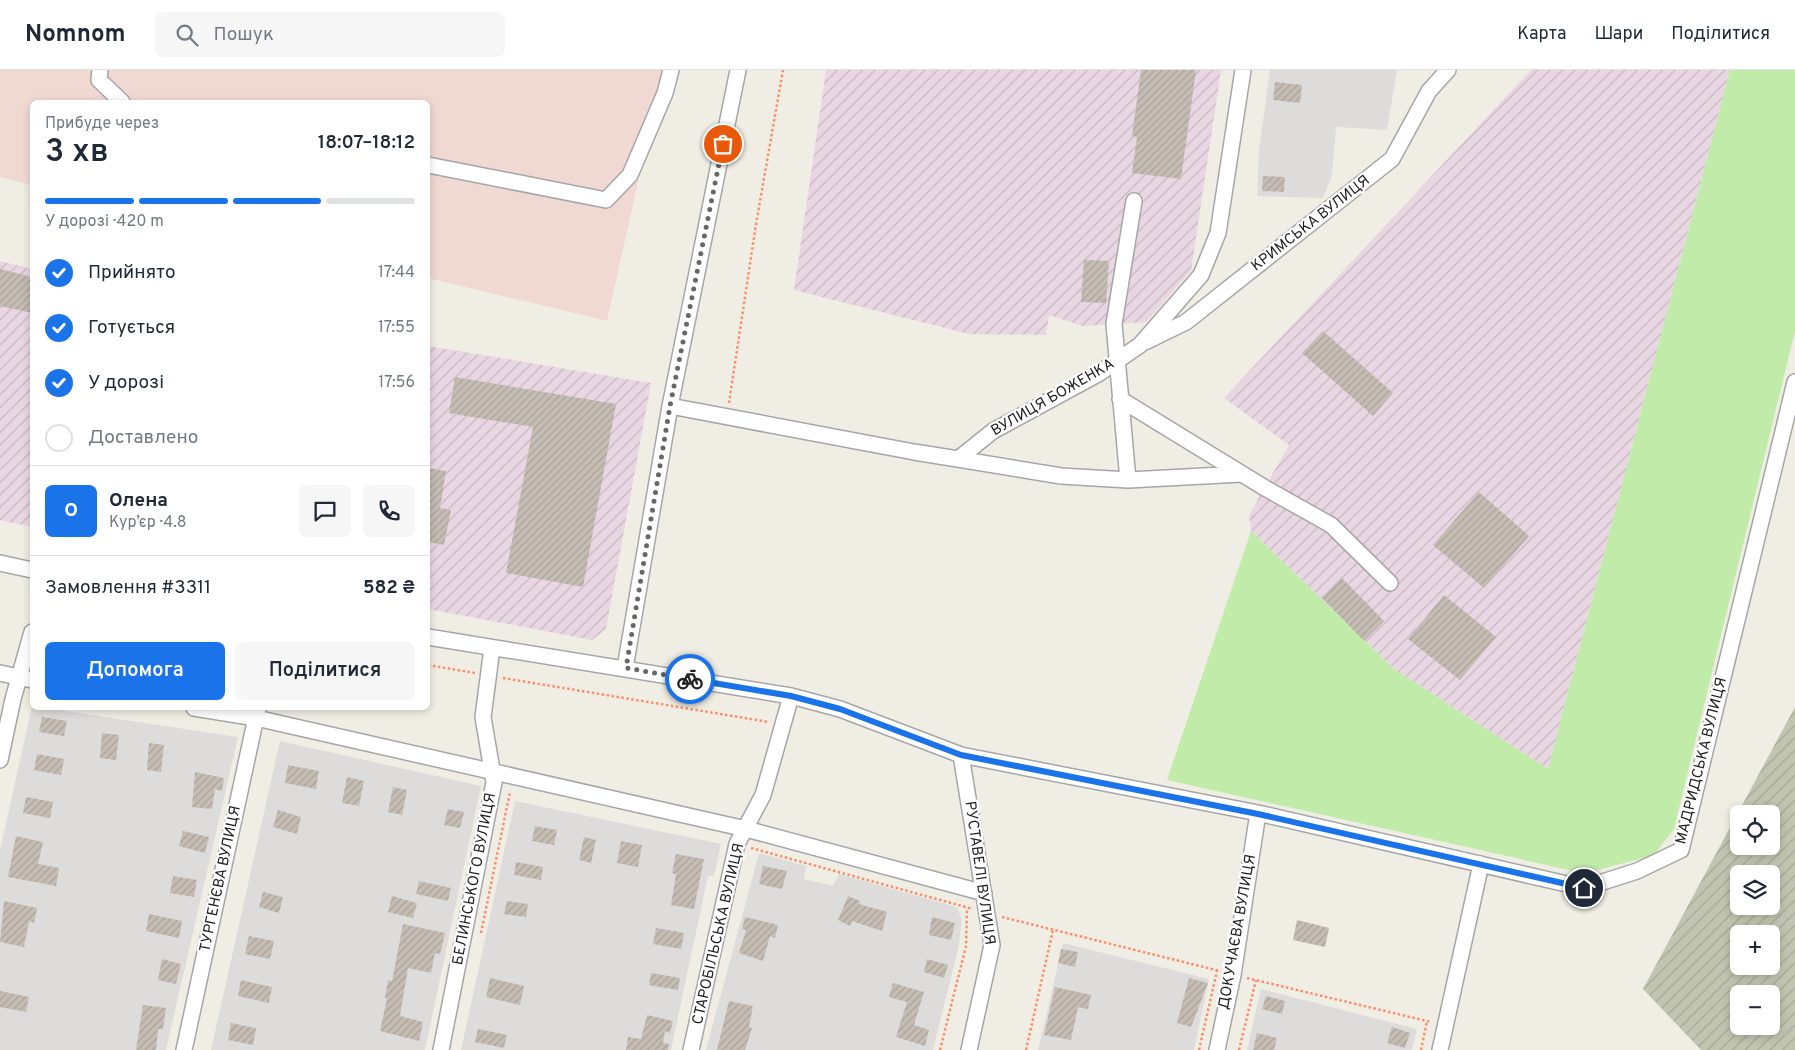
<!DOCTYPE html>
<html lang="uk">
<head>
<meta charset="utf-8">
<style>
  :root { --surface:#fff; --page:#f6f6f7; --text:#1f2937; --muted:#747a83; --line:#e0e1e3; --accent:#1a73e8 }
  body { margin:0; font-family:Overpass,sans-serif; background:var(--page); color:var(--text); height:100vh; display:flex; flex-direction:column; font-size:19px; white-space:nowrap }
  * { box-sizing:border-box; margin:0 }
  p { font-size:16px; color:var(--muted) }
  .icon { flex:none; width:28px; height:28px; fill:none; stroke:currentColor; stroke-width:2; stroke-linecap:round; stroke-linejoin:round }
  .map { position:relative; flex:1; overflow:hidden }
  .sheet { position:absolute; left:30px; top:30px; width:400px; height:610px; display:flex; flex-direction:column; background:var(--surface); border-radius:8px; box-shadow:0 2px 8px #0003 }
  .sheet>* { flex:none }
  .fabs { position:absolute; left:1730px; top:735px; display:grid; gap:10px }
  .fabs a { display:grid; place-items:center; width:50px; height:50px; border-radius:8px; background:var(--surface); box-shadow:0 2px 8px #0003; font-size:25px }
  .pin { position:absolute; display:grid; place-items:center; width:42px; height:42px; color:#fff; margin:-21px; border:2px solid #fff; border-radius:50%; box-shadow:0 1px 5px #0007 }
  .courier { position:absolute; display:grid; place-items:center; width:50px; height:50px; margin:-25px; border:4px solid #1a73e8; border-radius:50%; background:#fff; color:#222; box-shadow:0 1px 6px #0007 }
  .overview em { font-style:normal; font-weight:600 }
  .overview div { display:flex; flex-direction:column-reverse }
  .overview { display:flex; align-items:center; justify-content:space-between; height:85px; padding:0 15px }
  h1 { font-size:32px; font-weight:600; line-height:38px }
  .bar { display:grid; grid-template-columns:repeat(4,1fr); gap:8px 5px; align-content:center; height:60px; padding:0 15px }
  .bar i { height:6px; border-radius:4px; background:var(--line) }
  .bar .active { background:var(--accent) }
  .bar p { grid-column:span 4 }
  .line { display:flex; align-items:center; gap:12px; padding:0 15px; border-top:1px solid var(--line) }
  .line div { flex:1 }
  .round { display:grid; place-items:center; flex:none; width:52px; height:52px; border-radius:8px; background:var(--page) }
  ol { padding:0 15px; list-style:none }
  li { display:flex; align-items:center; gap:15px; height:55px }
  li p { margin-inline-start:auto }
  li .icon { padding:5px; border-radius:50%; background:var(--accent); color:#fff; stroke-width:4 }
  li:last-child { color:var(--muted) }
  li i { width:28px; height:28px; border:2px solid var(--line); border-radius:50% }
  .button { display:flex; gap:10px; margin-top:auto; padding:10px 15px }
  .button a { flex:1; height:58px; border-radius:8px; background:var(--accent); color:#fff; font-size:20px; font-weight:600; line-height:58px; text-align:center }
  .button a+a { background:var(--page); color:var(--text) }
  header { display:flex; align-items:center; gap:30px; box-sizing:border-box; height:70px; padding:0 25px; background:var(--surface); border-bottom:1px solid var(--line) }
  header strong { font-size:24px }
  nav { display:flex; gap:28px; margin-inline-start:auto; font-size:18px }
  .search { width:350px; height:45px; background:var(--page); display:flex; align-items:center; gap:12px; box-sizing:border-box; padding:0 18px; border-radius:8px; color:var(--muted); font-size:19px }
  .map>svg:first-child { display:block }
  .residential { fill:#dddcdb }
  .commercial { fill:#f1d9d3 }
  .industrial { fill:url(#industrial-furrows) }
  .construction { fill:url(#construction-furrows); fill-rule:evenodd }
  .grass { fill:#c0eba9 }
  .building { fill:url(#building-hatch) }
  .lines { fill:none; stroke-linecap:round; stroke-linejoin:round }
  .minor-casing { stroke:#a6a6a6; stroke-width:18 }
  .path { stroke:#fd8d68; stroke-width:2.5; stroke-dasharray:2.5 2.5; stroke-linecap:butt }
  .minor { stroke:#fff; stroke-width:15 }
  .done { stroke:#686764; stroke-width:5; stroke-dasharray:0 9 }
  .route { stroke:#1a73e8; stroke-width:6 }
  .labels { text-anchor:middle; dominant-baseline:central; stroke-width:4.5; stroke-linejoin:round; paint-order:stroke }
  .street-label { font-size:15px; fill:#1f1f1f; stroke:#fff }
</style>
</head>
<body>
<header>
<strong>Nomnom</strong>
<div class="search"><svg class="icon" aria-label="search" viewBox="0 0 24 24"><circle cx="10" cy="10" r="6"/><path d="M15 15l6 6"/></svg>Пошук</div>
<nav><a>Карта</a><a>Шари</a><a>Поділитися</a></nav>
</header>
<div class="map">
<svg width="1795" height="980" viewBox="0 0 1795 980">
  <defs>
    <pattern id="industrial-furrows" width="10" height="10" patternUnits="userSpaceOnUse" patternTransform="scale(1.25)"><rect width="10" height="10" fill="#e9d6e3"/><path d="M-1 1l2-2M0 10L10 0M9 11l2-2" fill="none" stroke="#c7b7c2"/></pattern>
    <pattern id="construction-furrows" width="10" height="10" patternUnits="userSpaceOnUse" patternTransform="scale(1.25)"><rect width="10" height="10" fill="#c1c4b0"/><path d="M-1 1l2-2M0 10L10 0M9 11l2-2" fill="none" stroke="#a5a897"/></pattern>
    <pattern id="building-hatch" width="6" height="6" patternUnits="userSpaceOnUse" patternTransform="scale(1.25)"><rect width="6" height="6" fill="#c5bdb4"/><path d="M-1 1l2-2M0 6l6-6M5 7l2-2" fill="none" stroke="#a9a29a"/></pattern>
  </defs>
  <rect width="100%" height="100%" fill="#f0eee4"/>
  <path class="residential" d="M1270 0H1397L1387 60 1336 57 1332 105 1323 128 1257 126 1259 80Z
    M32 636 238 667 166 980H0V780Z
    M280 671 481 716 425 980H211Z
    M515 731 721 774 714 806H708L671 980H461Z
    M759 783 806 796 804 809 833 816 839 804 957 837 962 851 958 880 933 980H706Z
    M1063 873 1209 909 1194 980H1038Z
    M1261 919 1417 959 1412 980H1247Z"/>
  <path class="commercial" d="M0 0H663L607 251 428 208V32H32V115L0 107Z"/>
  <path class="industrial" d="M826 0H1221L1191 201 1146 252 1083 256 1049 245 1046 265 969 264 794 220Z
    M1531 0H1730L1548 699 1394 599 1251 461 1249 445 1289 375 1224 328Z
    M0 191 32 199V457L0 450Z
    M428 276 651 313 606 559 592 570 428 539Z"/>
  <path class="construction" d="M1795 637V980H1701L1643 919ZM1739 744H1771V776H1739ZM1739 804H1771V836H1739ZM1739 864H1771V896H1739ZM1739 924H1771V956H1739Z"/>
  <path class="grass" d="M1730 0H1795V261L1674 759 1654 785 1602 799 1578 802 1167 710 1251 461 1394 599 1548 699Z"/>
  <path class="building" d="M1141 0H1196L1181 109 1132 103 1137 67 1132 66Z
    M1275 12 1302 15 1300 33 1273 30Z
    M1263 106 1285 107 1284 122 1262 121Z
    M1084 190 1109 191 1106 233 1081 232Z
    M0 199 32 207V243L0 236Z
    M1323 261 1393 323 1373 346 1302 283Z
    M455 307 616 334 583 517 506 503 533 357 449 343Z
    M428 398 446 401 440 438 451 440 444 475 428 472Z
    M1479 422 1529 466 1484 518 1433 475Z
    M1342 508 1384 551 1364 571 1322 528Z
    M1444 525 1496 567 1460 610 1408 569Z
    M42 647 67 651 64 666 39 662Z
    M102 663 119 665 116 690 100 688Z
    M149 673 164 675 161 702 147 700Z
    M37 684 64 689 61 705 34 700Z
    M288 695 319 701 316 719 285 713Z
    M195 702 224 708 222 721 215 719 212 739 192 737Z
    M347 707 364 711 359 736 342 733Z
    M393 717 407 720 402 745 388 742Z
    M26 727 53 732 50 748 23 743Z
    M448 739 464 742 460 758 444 755Z
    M278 740 301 747 297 764 273 757Z
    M535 756 557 760 554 775 532 771Z
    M183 761 209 767 205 783 179 776Z
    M16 766 43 772 38 794 59 798 56 816 8 807Z
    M584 767 596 770 591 793 579 790Z
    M621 771 642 775 638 797 617 793Z
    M676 784 704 789 694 839 671 835 676 804 672 803Z
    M516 792 543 797 541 810 514 805Z
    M763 796 787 801 782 819 759 814Z
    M173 806 197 810 194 827 170 823Z
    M419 811 451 818 448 831 416 824Z
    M263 822 283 827 279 843 259 837Z
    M392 826 417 833 413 848 388 842Z
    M848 826 860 831 859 834 887 842 882 861 852 851 850 856 838 850Z
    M4 831 37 838 34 853 29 851 24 877 0 872Z
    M507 831 528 834 526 847 504 844Z
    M149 844 182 851 179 868 146 861Z
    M745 847 778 855 775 868 770 866 763 891 739 883 746 860 742 859Z
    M932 847 955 853 951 870 929 865Z
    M1297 850 1329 858 1325 877 1293 870Z
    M403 854 445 863 440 884 435 883 431 903 408 898 400 946 423 952 419 971 380 961 387 929 385 928 388 910 392 911Z
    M656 858 684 863 681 879 653 874Z
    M249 866 274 871 270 889 245 884Z
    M1061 879 1078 882 1075 897 1058 893Z
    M162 889 181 894 176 914 158 910Z
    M927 889 948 895 944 908 924 902Z
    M651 903 680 908 678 920 649 915Z
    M490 908 524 916 520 935 486 927Z
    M1189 908 1208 913 1191 957 1177 953Z
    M241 910 272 917 269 933 238 926Z
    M893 913 924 922 914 955 929 960 925 976 896 967 907 932 889 927Z
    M1055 917 1091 925 1088 939 1078 937 1071 970 1044 965Z
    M0 921 29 927 26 942 0 937Z
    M1266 926 1285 931 1282 944 1262 939Z
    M729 931 753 936 749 957 752 958 745 980H717Z
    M143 935 166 938 163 959H158L156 980H136Z
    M647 945 673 951 670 963 665 961 663 973 669 974 668 980H626L628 967 641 969Z
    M231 953 256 958 253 975 228 970Z
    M1392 957 1410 963 1405 978 1387 973Z
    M478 959 507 965 504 978 475 972Z
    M1257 963 1277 968 1274 980H1253Z"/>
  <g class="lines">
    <defs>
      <path id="minor" d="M100 0 99 10 122 32
        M428 95 606 130 630 105 665 23 671 0
        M1145 272 1186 252 1392 89 1429 21 1448 0
        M1120 329 1265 418 1331 455 1390 513
        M670 336 914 382 958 389 993 361 1098 304 1140 275 1201 205 1218 163 1243 0
        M958 389 1061 406 1128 410 1242 404
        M1128 410 1114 254 1134 131
        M0 493 32 500
        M428 567 791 626 840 639 961 685 1258 743 1584 818 1637 801 1681 780 1795 312
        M625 598 670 336 738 0
        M0 603 32 610
        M194 638 256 648 746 759 984 823
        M961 685 992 875 969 980
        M0 690 13 629 32 562
        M184 980 258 638
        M441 980 494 712 483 647 492 578
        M691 980 737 774 763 725 791 626
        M1217 980 1233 905 1258 743
        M1440 980 1481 794"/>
    </defs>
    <use href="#minor" class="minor-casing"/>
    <path class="path" d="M729 333 756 154 783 0
      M428 595 475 603
      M503 608 769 652
      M751 778 973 839
      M1002 847 1220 901
      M481 863 510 722
      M1247 908 1431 952
      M940 980 966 876 967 838
      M1026 980 1053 860
      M1199 980 1217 901
      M1239 980 1256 910
      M1421 980 1427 951"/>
    <use href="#minor" class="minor"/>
  </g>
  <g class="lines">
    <path class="done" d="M690 609 626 598 670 336 723 74"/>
    <path class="route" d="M690 609 791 626 840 639 961 685 1258 744 1584 818"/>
  </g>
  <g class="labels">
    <g class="street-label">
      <text transform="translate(1311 154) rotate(-38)">КРИМСЬКА ВУЛИЦЯ</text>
      <text transform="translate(1053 328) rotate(-30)">ВУЛИЦЯ БОЖЕНКА</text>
      <text transform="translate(1702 691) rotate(-76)">МАДРИДСЬКА ВУЛИЦЯ</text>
      <text transform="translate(979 803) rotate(82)">РУСТАВЕЛІ ВУЛИЦЯ</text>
      <text transform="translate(221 809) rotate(-78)">ТУРГЕНЄВА ВУЛИЦЯ</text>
      <text transform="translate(475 809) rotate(-79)">БЕЛИНСЬКОГО ВУЛИЦЯ</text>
      <text transform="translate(1238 862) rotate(-80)">ДОКУЧАЄВА ВУЛИЦЯ</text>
      <text transform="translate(719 864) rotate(-77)">СТАРОБІЛЬСЬКА ВУЛИЦЯ</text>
    </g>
  </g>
</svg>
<div class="fabs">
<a><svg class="icon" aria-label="locate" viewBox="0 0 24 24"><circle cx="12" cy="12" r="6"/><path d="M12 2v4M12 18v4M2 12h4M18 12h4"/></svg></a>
<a><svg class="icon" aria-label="layers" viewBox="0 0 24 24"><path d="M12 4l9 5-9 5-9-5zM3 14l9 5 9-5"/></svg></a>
<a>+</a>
<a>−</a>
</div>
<div class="pin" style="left:723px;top:74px;background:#ea580c"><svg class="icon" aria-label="bag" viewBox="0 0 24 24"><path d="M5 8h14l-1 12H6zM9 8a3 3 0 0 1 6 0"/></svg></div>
<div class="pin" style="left:1584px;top:818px;background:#1f2937"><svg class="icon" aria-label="home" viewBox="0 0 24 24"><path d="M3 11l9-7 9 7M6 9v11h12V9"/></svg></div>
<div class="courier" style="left:690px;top:609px"><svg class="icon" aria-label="bike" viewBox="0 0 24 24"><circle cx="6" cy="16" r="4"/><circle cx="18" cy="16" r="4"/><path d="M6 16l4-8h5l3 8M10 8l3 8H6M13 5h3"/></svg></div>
<section class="sheet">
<div class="overview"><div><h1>3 хв</h1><p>Прибуде через</p></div><em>18:07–18:12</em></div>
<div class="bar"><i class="active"></i><i class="active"></i><i class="active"></i><i></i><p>У дорозі · 420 m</p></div>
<ol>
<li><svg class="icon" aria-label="check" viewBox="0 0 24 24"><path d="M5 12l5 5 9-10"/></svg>Прийнято<p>17:44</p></li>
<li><svg class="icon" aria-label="check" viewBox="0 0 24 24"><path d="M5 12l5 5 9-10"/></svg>Готується<p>17:55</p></li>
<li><svg class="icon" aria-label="check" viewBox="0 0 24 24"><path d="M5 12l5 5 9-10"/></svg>У дорозі<p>17:56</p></li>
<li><i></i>Доставлено</li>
</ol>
<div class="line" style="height:90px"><b class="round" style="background:var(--accent);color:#fff">О</b><div><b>Олена</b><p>Кур’єр · 4.8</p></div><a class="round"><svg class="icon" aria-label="chat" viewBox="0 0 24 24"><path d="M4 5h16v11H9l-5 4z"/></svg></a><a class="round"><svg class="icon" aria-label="phone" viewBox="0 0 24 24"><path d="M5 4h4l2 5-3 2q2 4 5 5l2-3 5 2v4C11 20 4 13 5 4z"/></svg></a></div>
<div class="line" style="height:65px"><div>Замовлення #3311</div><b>582 ₴</b></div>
<div class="button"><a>Допомога</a><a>Поділитися</a></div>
</section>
</div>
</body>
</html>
